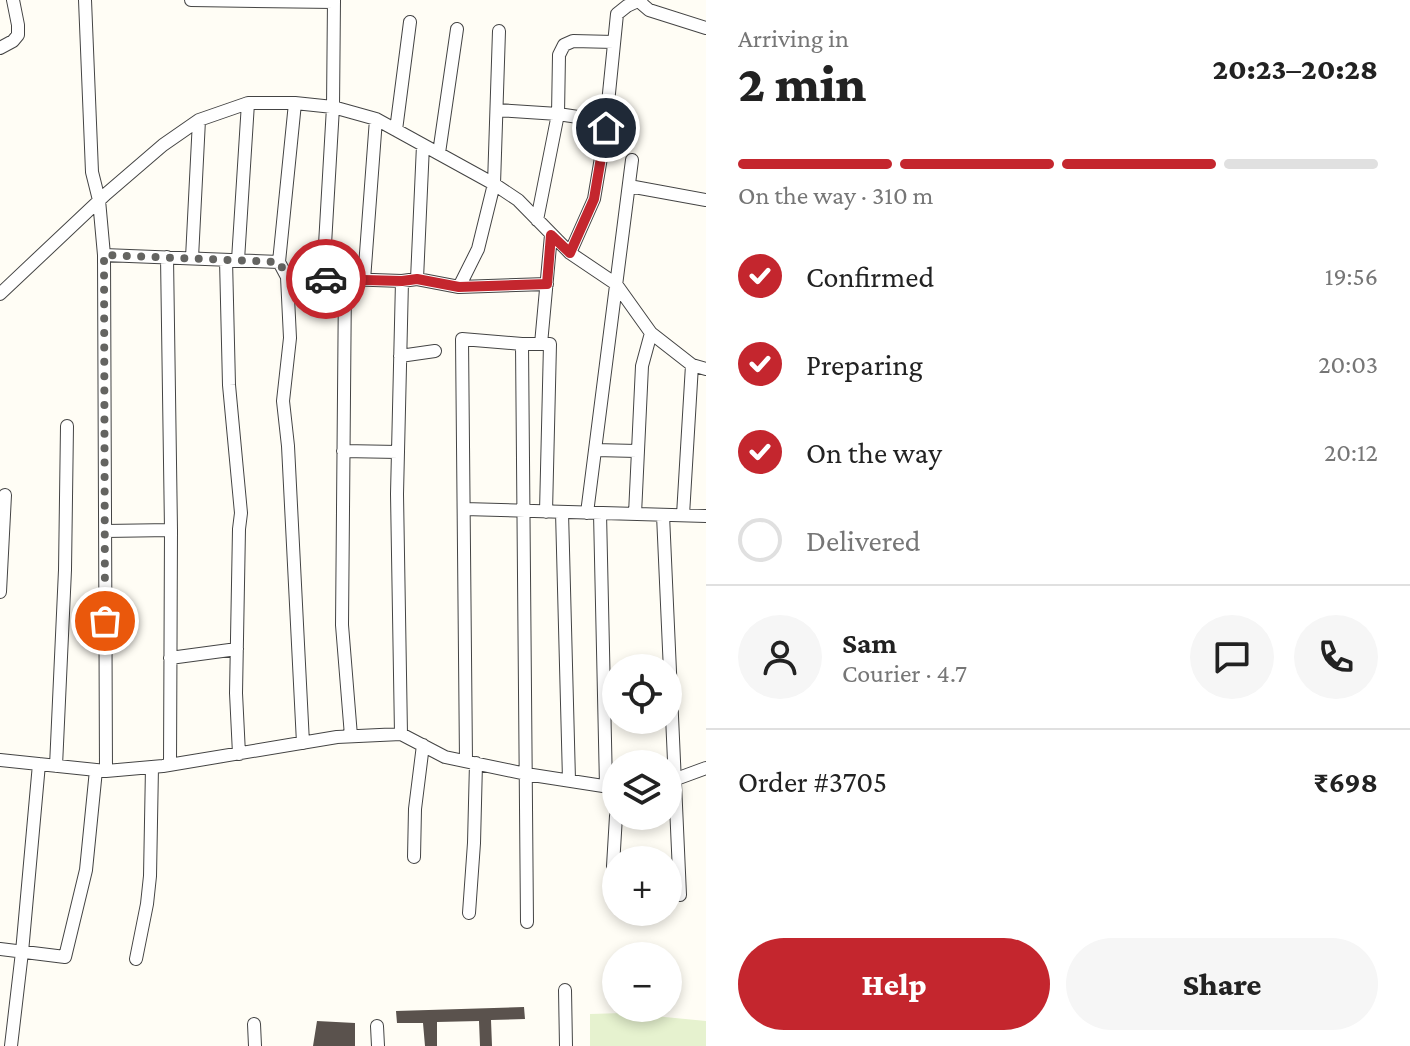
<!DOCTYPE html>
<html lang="en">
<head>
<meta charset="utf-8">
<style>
  :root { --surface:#fff; --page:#f6f6f6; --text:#222; --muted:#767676; --line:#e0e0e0; --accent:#c4262e }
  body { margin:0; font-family:"Crimson Pro",serif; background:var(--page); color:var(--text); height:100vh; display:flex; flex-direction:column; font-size:30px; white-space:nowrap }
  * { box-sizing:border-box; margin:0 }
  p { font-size:26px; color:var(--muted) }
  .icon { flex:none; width:44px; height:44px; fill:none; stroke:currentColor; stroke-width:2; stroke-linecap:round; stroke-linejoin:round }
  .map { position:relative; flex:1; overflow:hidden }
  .side { display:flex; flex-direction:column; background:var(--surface); width:704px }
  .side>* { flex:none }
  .controls { position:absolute; left:602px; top:654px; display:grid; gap:16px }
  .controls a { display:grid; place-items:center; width:80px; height:80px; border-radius:50%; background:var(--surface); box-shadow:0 4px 12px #0003; font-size:40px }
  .pin { position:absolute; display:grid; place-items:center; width:68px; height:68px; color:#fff; margin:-34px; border:4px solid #fff; border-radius:50%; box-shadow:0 2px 8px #0007 }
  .courier { position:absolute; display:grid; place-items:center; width:80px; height:80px; margin:-40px; border:6px solid #c4262e; border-radius:50%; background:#fff; color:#222; box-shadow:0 2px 10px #0007 }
  .overview em { font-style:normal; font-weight:800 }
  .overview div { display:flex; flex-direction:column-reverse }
  .overview { display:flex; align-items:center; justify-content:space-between; height:136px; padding:0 32px }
  h1 { font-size:52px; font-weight:800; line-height:60px }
  .bar { display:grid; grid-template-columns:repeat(4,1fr); gap:12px 8px; align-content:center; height:96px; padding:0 32px }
  .bar i { height:10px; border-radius:6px; background:var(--line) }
  .bar .on { background:var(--accent) }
  .bar p { grid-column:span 4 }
  .line { display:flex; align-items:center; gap:20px; padding:0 32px; border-top:2px solid var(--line) }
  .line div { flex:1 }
  .round { display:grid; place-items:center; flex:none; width:84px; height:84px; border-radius:42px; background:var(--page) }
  ol { padding:0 32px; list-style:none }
  li { display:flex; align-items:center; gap:24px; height:88px }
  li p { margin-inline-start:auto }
  li .icon { padding:8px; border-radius:50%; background:var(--accent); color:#fff; stroke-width:4 }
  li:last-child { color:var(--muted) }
  li i { width:44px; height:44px; border:4px solid var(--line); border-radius:50% }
  .cta { display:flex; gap:16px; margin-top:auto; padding:16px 32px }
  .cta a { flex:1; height:92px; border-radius:48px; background:var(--accent); color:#fff; font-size:32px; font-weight:800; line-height:92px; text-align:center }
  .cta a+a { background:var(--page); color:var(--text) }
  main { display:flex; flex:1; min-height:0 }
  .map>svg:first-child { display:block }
  .pitch { fill:#e6f2cf }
  .building { fill:#5a524d }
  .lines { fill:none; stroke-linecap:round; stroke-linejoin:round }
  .minor-casing { stroke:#444; stroke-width:14 }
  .minor { stroke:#fff; stroke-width:12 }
  .done { stroke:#646461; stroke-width:8; stroke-dasharray:0 14.4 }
  .route { stroke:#c4262e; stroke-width:10 }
</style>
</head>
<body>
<main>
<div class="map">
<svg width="706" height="1046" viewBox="0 0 706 1046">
  <rect width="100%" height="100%" fill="#fffdf5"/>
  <path class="pitch" d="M623 1013 706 1021V1046H590V1014Z"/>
  <path class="building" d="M524 1007 525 1019 491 1020 492 1046H480L479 1021 437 1022V1046H425L423 1023H397L396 1011Z
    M317 1021 355 1023V1046H313Z"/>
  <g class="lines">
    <defs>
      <path id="minor" d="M85 0 92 172 99 200 104 255 106 771
        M191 0 334 2
        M641 0 642 4 649 10 706 28
        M0 48 13 41 18 35V25L13 0
        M497 110 558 114 598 120 603 118 607 113 617 14 627 6 640 0
        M396 130 410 22
        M439 153 457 29
        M629 186 706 200
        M537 220 558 114 559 55 564 45 573 41 614 42
        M570 253 594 199 606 128 603 118
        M104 255 279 262 287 277 402 281 417 279 459 287 547 284
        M167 257 171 530 170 765
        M192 258 199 120
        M226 260 229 385 241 513 239 529 236 693 239 754
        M238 260 248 103
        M279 262 295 103
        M287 277 290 338 283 401 288 446 303 743
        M323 279 333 107 334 0
        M417 279 423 145
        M345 280 342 625 351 736
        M364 280 376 119
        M459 287 478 249 494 184 499 31
        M0 294 106 194 163 145 199 120 248 103H295L333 107 376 119 494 184 518 200 570 253 616 284 651 333 692 365 706 369
        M522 344 527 922
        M541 344 551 235
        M400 356 435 351
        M595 450 637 451
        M343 451 398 452
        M464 509 706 516
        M562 512 569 780
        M587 513 632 160
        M600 513 606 786
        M635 514 642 366 651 333
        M663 515 680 895
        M683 515 692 365
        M105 531 171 530
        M0 592 5 495
        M170 658 237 649
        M401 734 397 494 402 281
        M0 760 106 771 163 766 337 737 401 734 445 757 526 774 616 788
        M466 761 462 339 522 344H550L546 512
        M56 766 65 570 67 426
        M668 782 706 768
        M414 857 415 809 423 745
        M613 866 616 816
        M469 913 474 843 476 763
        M0 949 65 957 86 870 96 770
        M136 959 147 904 150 876 152 767
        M565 990 566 1046
        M254 1024 255 1046
        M377 1026 378 1046
        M11 1046 22 952 39 764"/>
    </defs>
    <use href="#minor" class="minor-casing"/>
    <use href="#minor" class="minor"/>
  </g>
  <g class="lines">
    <path class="done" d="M105 621 104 255 279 262 287 277 326 279"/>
    <path class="route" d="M326 279 402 281 417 279 459 287 547 284 551 235 570 253 594 199 606 128"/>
  </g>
</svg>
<div class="controls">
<a><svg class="icon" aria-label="locate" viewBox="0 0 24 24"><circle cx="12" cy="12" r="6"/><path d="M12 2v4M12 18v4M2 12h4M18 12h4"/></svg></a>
<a><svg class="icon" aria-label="layers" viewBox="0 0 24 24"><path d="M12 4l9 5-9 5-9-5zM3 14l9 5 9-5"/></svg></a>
<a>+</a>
<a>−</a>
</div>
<div class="pin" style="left:105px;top:621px;background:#ea580c"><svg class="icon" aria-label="bag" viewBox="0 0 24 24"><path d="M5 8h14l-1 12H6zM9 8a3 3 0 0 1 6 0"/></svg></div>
<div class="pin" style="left:606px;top:128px;background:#1f2937"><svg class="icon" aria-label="home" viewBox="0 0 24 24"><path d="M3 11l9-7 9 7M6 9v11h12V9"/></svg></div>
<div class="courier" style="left:326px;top:279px"><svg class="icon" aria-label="car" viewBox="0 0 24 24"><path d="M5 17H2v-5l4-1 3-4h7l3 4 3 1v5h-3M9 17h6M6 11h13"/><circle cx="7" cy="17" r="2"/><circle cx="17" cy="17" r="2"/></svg></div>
</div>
<section class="side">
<div class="overview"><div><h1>2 min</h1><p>Arriving in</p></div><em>20:23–20:28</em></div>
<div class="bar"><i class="on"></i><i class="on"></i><i class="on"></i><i></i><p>On the way · 310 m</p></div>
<ol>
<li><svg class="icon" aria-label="check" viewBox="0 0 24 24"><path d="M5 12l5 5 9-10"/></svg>Confirmed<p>19:56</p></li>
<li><svg class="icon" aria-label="check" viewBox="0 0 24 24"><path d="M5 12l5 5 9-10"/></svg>Preparing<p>20:03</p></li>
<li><svg class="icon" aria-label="check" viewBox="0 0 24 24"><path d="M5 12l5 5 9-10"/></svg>On the way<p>20:12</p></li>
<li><i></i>Delivered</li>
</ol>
<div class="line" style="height:144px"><a class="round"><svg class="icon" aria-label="person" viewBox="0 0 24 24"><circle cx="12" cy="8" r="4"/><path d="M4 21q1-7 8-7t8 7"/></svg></a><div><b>Sam</b><p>Courier · 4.7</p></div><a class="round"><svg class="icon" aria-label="chat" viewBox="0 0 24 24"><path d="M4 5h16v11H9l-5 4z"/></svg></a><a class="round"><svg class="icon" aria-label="phone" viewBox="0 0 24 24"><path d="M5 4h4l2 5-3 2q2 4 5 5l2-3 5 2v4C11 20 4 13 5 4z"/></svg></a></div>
<div class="line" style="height:104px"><div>Order #3705</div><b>₹698</b></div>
<div class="cta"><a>Help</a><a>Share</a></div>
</section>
</main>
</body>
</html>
